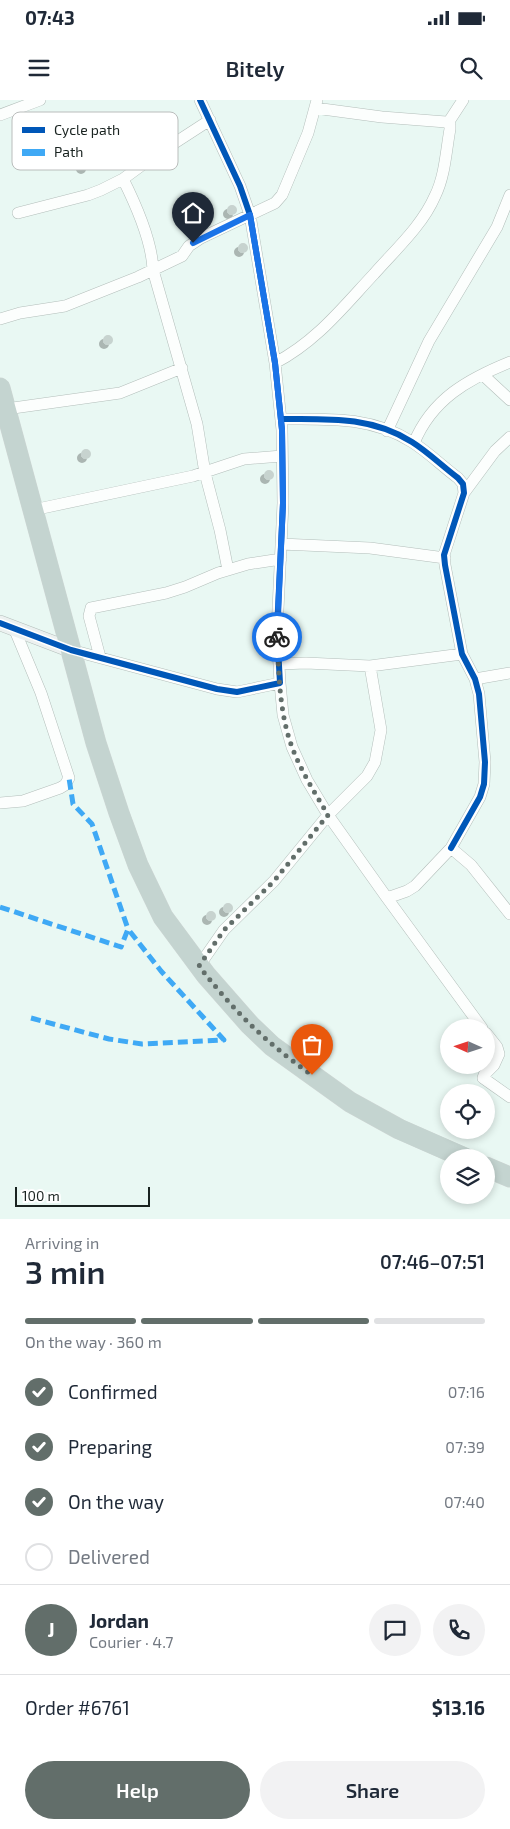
<!DOCTYPE html>
<html lang="en">
<head>
<meta charset="utf-8">
<style>
  :root { --surface:#fff; --page:#f2f2f3; --text:#1f2937; --muted:#747a83; --line:#e0e1e3; --accent:#626e6a }
  body { margin:0; font-family:"Exo 2",sans-serif; background:var(--page); color:var(--text); height:100vh; display:flex; flex-direction:column; font-size:19px; white-space:nowrap }
  * { box-sizing:border-box; margin:0 }
  p { font-size:16px; color:var(--muted) }
  .icon { flex:none; width:28px; height:28px; fill:none; stroke:currentColor; stroke-width:2; stroke-linecap:round; stroke-linejoin:round }
  .map { position:relative; height:1119px; overflow:hidden }
  .sheet { display:flex; flex-direction:column; background:var(--surface); flex:1 }
  .sheet>* { flex:none }
  .needle { width:32px; rotate:273deg }
  .tools { position:absolute; left:440px; top:919px; display:grid; gap:10px }
  .tools a { display:grid; place-items:center; width:55px; height:55px; border-radius:50%; background:var(--surface); box-shadow:0 2px 8px #0003; font-size:25px }
  .scale { position:absolute; left:15px; bottom:12px; width:135px; box-sizing:border-box; padding-left:5px; border:2px solid #192320; border-top:0; font-size:14px; line-height:18px; white-space:nowrap; color:#192320; -webkit-text-stroke:4px #fff; paint-order:stroke }
  .pin { position:absolute; display:grid; place-items:center; width:42px; height:42px; color:#fff; margin:-51px -21px; border-radius:50% 50% 50% 0; rotate:-45deg; box-shadow:0 0 5px #0007 }
  .pin .icon { rotate:45deg }
  .courier { position:absolute; display:grid; place-items:center; width:50px; height:50px; margin:-25px; border:4px solid #1a73e8; border-radius:50%; background:#fff; color:#222; box-shadow:0 1px 6px #0007 }
  .summary em { font-style:normal; font-weight:600 }
  .summary div { display:flex; flex-direction:column-reverse }
  .summary { display:flex; align-items:center; justify-content:space-between; height:85px; padding:0 25px }
  h1 { font-size:32px; font-weight:600; line-height:38px }
  .bar { display:grid; grid-template-columns:repeat(4,1fr); gap:8px 5px; align-content:center; height:60px; padding:0 25px }
  .bar i { height:6px; border-radius:4px; background:var(--line) }
  .bar .active { background:var(--accent) }
  .bar p { grid-column:span 4 }
  .line { display:flex; align-items:center; gap:12px; padding:0 25px; border-top:1px solid var(--line) }
  .line div { flex:1 }
  .round { display:grid; place-items:center; flex:none; width:52px; height:52px; border-radius:26px; background:var(--page) }
  ol { padding:0 25px; list-style:none }
  li { display:flex; align-items:center; gap:15px; height:55px }
  li p { margin-inline-start:auto }
  li .icon { padding:5px; border-radius:50%; background:var(--accent); color:#fff; stroke-width:4 }
  li:last-child { color:var(--muted) }
  li i { width:28px; height:28px; border:2px solid var(--line); border-radius:50% }
  .button { display:flex; gap:10px; margin-top:auto; padding:10px 25px }
  .button a { flex:1; height:58px; border-radius:30px; background:var(--accent); color:#fff; font-size:20px; font-weight:600; line-height:58px; text-align:center }
  .button a+a { background:var(--page); color:var(--text) }
  .status { display:flex; justify-content:space-between; align-items:center; height:35px; padding:0 25px; background:var(--surface); direction:ltr }
  .status svg { height:14px; fill:currentColor }
  header { display:flex; justify-content:space-between; align-items:center; height:65px; padding:0 25px; background:var(--surface); font-size:22px; font-weight:600 }
  .map>svg:first-child { display:block }
  .building { fill:#c7d3cf; filter:url(#shadow) }
  .lines { fill:none; stroke-linecap:round; stroke-linejoin:round }
  .street-casing { stroke:#b3beba; stroke-width:12 }
  .secondary-casing { stroke:#b3beba; stroke-width:16 }
  .highway-casing { stroke:#cdd5d3; stroke-width:21 }
  .street { stroke:#fcfefd; stroke-width:11 }
  .secondary { stroke:#ecf1f0; stroke-width:15 }
  .highway { stroke:#c4d4d0; stroke-width:20 }
  .quiet { stroke:#3fa9f5; stroke-width:5; stroke-dasharray:10 5; stroke-linecap:butt }
  .cycleway-casing { stroke:#fff; stroke-width:9 }
  .cycleway { stroke:#0057b8; stroke-width:6 }
  .done { stroke:#626e6a; stroke-width:5; stroke-dasharray:0 9 }
  .route { stroke:#1a73e8; stroke-width:6 }
  .key { fill:#fff; stroke:#babdbc; stroke-width:1 }
  .key-label { font-size:14px; fill:#192320 }
</style>
</head>
<body>
<div class="status"><b>07:43</b><svg viewBox="0 0 49 12"><path d="M0 12V9h3v3zM5 12V6h3v6zM10 12V3h3v9zM15 12V0h3v12zM26 1h20v11H26zM47 4h2v5h-2z"/></svg></div>
<header><svg class="icon" aria-label="menu" viewBox="0 0 24 24"><path d="M4 6h16M4 12h16M4 18h16"/></svg>Bitely<svg class="icon" aria-label="search" viewBox="0 0 24 24"><circle cx="10" cy="10" r="6"/><path d="M15 15l6 6"/></svg></header>
<div class="map">
<svg width="510" height="1119" viewBox="0 0 510 1119">
  <defs>
    <filter id="shadow"><feDropShadow dx="-4" dy="4" stdDeviation="0" flood-color="#0004"/></filter>
  </defs>
  <rect width="100%" height="100%" fill="#e9f8f3"/>
  <path class="building" d="M80 65a5 5 0 1 1 10 0a5 5 0 1 1-10 0Z
    M227 110a5 5 0 1 1 10 0a5 5 0 1 1-10 0Z
    M238 148a5 5 0 1 1 10 0a5 5 0 1 1-10 0Z
    M103 240a5 5 0 1 1 10 0a5 5 0 1 1-10 0Z
    M81 354a5 5 0 1 1 10 0a5 5 0 1 1-10 0Z
    M264 375a5 5 0 1 1 10 0a5 5 0 1 1-10 0Z
    M223 808a5 5 0 1 1 10 0a5 5 0 1 1-10 0Z
    M206 816a5 5 0 1 1 10 0a5 5 0 1 1-10 0Z"/>
  <g class="lines">
    <defs>
      <path id="street" d="M0 15 40 0
        M448 23 463 0
        M123 79C136 105 152 141 153 170L197 324 205 373 220 430 228 470
        M18 113 88 95 101 90 123 79 153 57 210 20
        M0 219 20 213 65 206 138 177 182 156 189 146 201 138 275 103 282 95 308 33 317 0
        M275 263C317 241 343 207 374 174 395 150 422 126 435 96 445 76 446 51 450 29V25L446 22 382 17 315 8
        M483 275 510 300
        M6 309 120 293 182 268
        M281 319C327 319 371 316 412 342 428 352 442 366 458 378L463 384 464 393 444 455 445 465 462 554 475 579 479 594 485 662 484 684 480 697 451 748
        M387 331 429 241 497 127 510 95
        M414 343C432 299 468 279 510 262
        M464 393 495 351 510 337
        M33 410 193 376 244 359 282 356
        M281 444 370 448 445 458
        M71 550 217 589 237 592 280 583 277 531 283 403 282 330 275 263 250 115 240 86 200 0
        M100 557 89 516 91 508 166 493 185 487 218 473 248 464 281 459
        M280 564 306 563 370 566 462 554
        M475 579 510 573
        M280 583 283 615 292 647 307 680 328 715 387 798 407 791 415 786 451 748 471 765 510 814
        M0 703 23 701 60 688 65 685 69 678 41 593 14 528
        M387 798 482 928
        M199 866 224 830 274 781 328 715 367 676 375 662 381 630 370 566
        M486 933 497 947 499 954 494 965 484 975 483 978 510 997"/>
      <path id="secondary" d="M0 523 71 550"/>
      <path id="highway" d="M0 288 96 643 119 713 138 765 163 817 206 875 250 925 272 946 350 1002 399 1029 465 1058
        M486 1067 510 1077"/>
    </defs>
    <use href="#street" class="street-casing"/>
    <use href="#secondary" class="secondary-casing"/>
    <use href="#highway" class="highway-casing"/>
    <use href="#street" class="street"/>
    <use href="#secondary" class="secondary"/>
    <use href="#highway" class="highway"/>
    <path class="quiet" d="M0 807 121 847 128 829 92 724 73 704 69 678
      M31 918 109 939 142 944 224 940 161 871 128 829"/>
    <defs>
      <path id="cycleway" d="M281 319C327 319 371 316 412 342 428 352 442 366 458 378L463 384 464 393 444 455 445 465 462 554 475 579 479 594 485 662 484 684 480 697 451 748
        M0 523 71 550 217 589 237 592 280 583 277 531 283 403 282 330 275 263 250 115 240 86 200 0"/>
    </defs>
    <use href="#cycleway" class="cycleway-casing"/>
    <use href="#cycleway" class="cycleway"/>
  </g>
  <g class="lines">
    <path class="done" d="M277 537C279 573 279 612 292 647 301 671 315 693 328 715L274 781 224 830 199 866C233 910 266 943 312 975"/>
    <path class="route" d="M193 143 250 115 275 263 282 330 283 403 277 537"/>
  </g>
  <rect x="12" y="12" width="166" height="58" rx="8" class="key"/>
  <rect x="22" y="27" width="23" height="6" fill="#0057b8"/>
  <rect x="22" y="49" width="23" height="7" fill="#3fa9f5"/>
  <g class="key-label">
    <text x="54" y="35">Cycle path</text>
    <text x="54" y="57">Path</text>
  </g>
</svg>
<div class="tools">
<a><svg class="needle" viewBox="-14 -14 28 28"><path d="M0-13l5 13h-10z" fill="#e53935"/><path d="M0 13l5-13h-10z" fill="#747a83"/></svg></a>
<a><svg class="icon" aria-label="locate" viewBox="0 0 24 24"><circle cx="12" cy="12" r="6"/><path d="M12 2v4M12 18v4M2 12h4M18 12h4"/></svg></a>
<a><svg class="icon" aria-label="layers" viewBox="0 0 24 24"><path d="M12 4l9 5-9 5-9-5zM3 14l9 5 9-5"/></svg></a>
</div>
<div class="scale">100 m</div>
<div class="pin" style="left:312px;top:975px;background:#ea580c"><svg class="icon" aria-label="bag" viewBox="0 0 24 24"><path d="M5 8h14l-1 12H6zM9 8a3 3 0 0 1 6 0"/></svg></div>
<div class="pin" style="left:193px;top:143px;background:#1f2937"><svg class="icon" aria-label="home" viewBox="0 0 24 24"><path d="M3 11l9-7 9 7M6 9v11h12V9"/></svg></div>
<div class="courier" style="left:277px;top:537px"><svg class="icon" aria-label="bike" viewBox="0 0 24 24"><circle cx="6" cy="16" r="4"/><circle cx="18" cy="16" r="4"/><path d="M6 16l4-8h5l3 8M10 8l3 8H6M13 5h3"/></svg></div>
</div>
<section class="sheet">
<div class="summary"><div><h1>3 min</h1><p>Arriving in</p></div><em>07:46–07:51</em></div>
<div class="bar"><i class="active"></i><i class="active"></i><i class="active"></i><i></i><p>On the way · 360 m</p></div>
<ol>
<li><svg class="icon" aria-label="check" viewBox="0 0 24 24"><path d="M5 12l5 5 9-10"/></svg>Confirmed<p>07:16</p></li>
<li><svg class="icon" aria-label="check" viewBox="0 0 24 24"><path d="M5 12l5 5 9-10"/></svg>Preparing<p>07:39</p></li>
<li><svg class="icon" aria-label="check" viewBox="0 0 24 24"><path d="M5 12l5 5 9-10"/></svg>On the way<p>07:40</p></li>
<li><i></i>Delivered</li>
</ol>
<div class="line" style="height:90px"><b class="round" style="background:var(--accent);color:#fff">J</b><div><b>Jordan</b><p>Courier · 4.7</p></div><a class="round"><svg class="icon" aria-label="chat" viewBox="0 0 24 24"><path d="M4 5h16v11H9l-5 4z"/></svg></a><a class="round"><svg class="icon" aria-label="phone" viewBox="0 0 24 24"><path d="M5 4h4l2 5-3 2q2 4 5 5l2-3 5 2v4C11 20 4 13 5 4z"/></svg></a></div>
<div class="line" style="height:65px"><div>Order #6761</div><b>$13.16</b></div>
<div class="button"><a>Help</a><a>Share</a></div>
</section>
</body>
</html>
